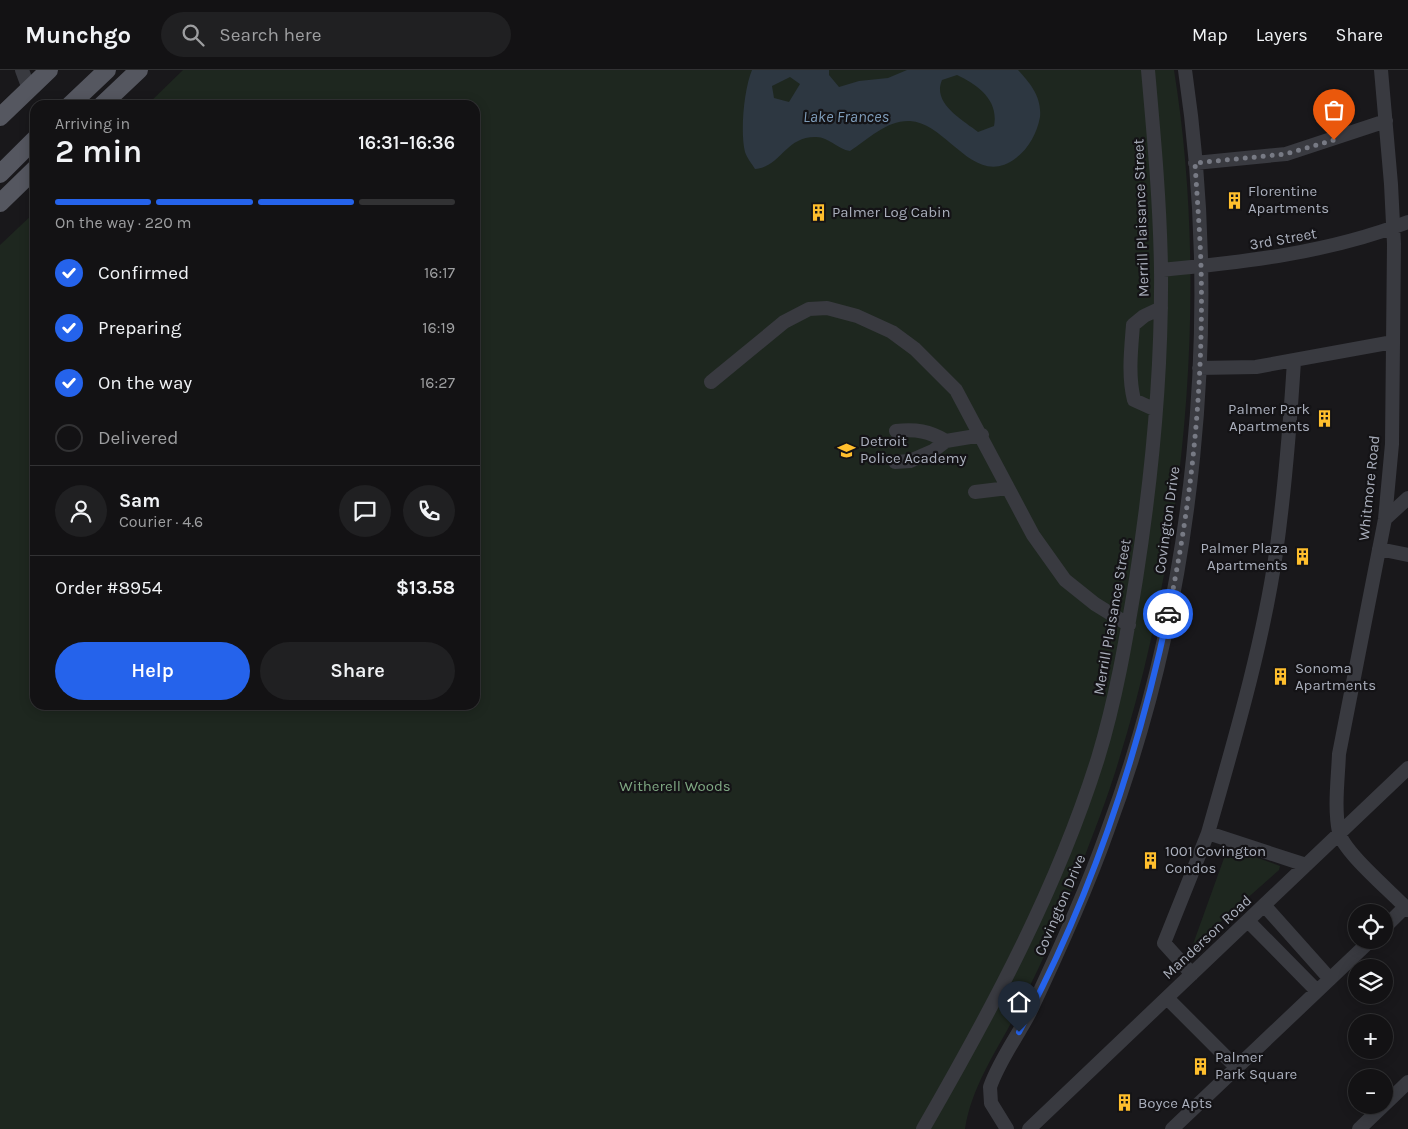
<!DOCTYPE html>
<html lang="en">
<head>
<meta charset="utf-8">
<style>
  :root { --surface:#131214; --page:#202022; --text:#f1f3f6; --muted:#9d9ea0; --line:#323234; --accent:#2563eb }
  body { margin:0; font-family:Karla,sans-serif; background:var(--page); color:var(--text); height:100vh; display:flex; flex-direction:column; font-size:19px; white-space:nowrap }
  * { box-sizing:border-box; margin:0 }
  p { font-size:16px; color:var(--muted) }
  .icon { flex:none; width:28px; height:28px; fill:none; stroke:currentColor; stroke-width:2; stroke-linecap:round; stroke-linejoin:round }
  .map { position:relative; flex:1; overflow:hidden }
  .drawer { position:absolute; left:30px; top:30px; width:450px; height:610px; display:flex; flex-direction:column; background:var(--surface); border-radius:15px; box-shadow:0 2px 12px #0003,0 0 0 1px var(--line) }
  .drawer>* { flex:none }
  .controls { position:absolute; left:1348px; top:834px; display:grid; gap:10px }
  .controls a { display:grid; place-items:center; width:45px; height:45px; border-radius:50%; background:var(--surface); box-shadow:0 2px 12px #0003,0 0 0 1px var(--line); font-size:25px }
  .pin { position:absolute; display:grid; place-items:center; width:42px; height:42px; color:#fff; margin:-51px -21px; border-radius:50% 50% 50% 0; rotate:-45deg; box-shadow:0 0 5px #0007 }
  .pin .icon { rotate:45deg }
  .courier { position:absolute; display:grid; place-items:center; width:50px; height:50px; margin:-25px; border:4px solid #2563eb; border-radius:50%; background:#fff; color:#222; box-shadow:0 1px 6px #0007 }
  .summary em { font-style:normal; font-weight:600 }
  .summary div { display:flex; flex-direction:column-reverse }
  .summary { display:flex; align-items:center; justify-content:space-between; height:85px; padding:0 25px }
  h1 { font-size:32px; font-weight:600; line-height:38px }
  .bar { display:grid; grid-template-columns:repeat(4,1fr); gap:8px 5px; align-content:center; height:60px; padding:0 25px }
  .bar i { height:6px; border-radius:4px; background:var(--line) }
  .bar .on { background:var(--accent) }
  .bar p { grid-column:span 4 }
  .line { display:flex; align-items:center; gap:12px; padding:0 25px; border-top:1px solid var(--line) }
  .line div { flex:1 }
  .round { display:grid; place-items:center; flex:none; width:52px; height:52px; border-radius:26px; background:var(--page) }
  ol { padding:0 25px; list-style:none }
  li { display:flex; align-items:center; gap:15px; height:55px }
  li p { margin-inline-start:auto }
  li .icon { padding:5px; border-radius:50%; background:var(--accent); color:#fff; stroke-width:4 }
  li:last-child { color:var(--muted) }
  li i { width:28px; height:28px; border:2px solid var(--line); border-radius:50% }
  .action { display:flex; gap:10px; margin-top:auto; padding:10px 25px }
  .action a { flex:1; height:58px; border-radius:30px; background:var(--accent); color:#fff; font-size:20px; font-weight:600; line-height:58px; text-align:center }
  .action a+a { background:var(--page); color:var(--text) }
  header { display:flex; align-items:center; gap:30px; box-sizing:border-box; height:70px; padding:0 25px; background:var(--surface); border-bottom:1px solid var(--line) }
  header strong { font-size:24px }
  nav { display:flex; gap:28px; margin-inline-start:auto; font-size:18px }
  .search { width:350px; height:45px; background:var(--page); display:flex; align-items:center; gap:12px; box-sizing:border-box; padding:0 18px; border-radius:28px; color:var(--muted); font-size:19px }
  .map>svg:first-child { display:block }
  .green { fill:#1e271f }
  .water { fill:#2d3741; fill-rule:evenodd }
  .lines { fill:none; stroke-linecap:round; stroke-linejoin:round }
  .minor { stroke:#393a40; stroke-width:14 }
  .major { stroke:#555760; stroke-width:18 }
  .done { stroke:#777a84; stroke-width:5; stroke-dasharray:0 9 }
  .route { stroke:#2563eb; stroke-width:6 }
  .labels { text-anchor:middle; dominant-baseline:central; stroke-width:4.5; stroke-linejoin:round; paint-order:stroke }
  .poi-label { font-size:15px; fill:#aaafbc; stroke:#141316; text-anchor:start }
  .street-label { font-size:15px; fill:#aaafbc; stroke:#141316 }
  .park-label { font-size:15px; fill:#7fa883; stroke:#141316 }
  .water-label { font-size:16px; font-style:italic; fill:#7e9cb9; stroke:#141316 }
</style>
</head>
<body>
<header>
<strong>Munchgo</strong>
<div class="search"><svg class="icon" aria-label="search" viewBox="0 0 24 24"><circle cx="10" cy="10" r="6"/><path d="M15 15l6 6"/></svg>Search here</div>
<nav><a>Map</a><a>Layers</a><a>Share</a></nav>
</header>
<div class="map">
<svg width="1408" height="1059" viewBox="0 0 1408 1059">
  <rect width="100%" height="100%" fill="#19181b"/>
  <path class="green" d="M183 0H1174C1210 223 1185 479 1118 693 1107 730 1092 766 1079 802 1062 847 1043 891 1021 934 1001 975 972 1013 965 1059H0V175L35 142V635H475V35H147Z
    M1228 777 1280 796 1279 800 1192 877Z"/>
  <path class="water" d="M752 0H829V5L839 17 859 11 888 8 907 0H1018C1030 13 1042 27 1040 47 1037 63 1029 78 1016 88 974 120 948 53 910 51 887 50 868 69 850 81 837 79 828 66 815 67 785 67 781 97 755 99 752 94 747 88 745 82 740 62 744 19 752 0ZM957 5C978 15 999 30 994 56L978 62C961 49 932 33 942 10ZM790 7 800 14 789 32 774 28 772 16Z"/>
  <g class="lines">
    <path class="minor" d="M22 0 29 19
      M1381 0 1391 114 1394 174 1392 374 1385 449 1339 684C1338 709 1334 738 1339 762 1343 782 1393 823 1408 840
      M1195 93 1286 84 1386 51
      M1161 200C1245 192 1328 183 1408 152
      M1294 291C1290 355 1285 419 1276 483 1262 578 1234 671 1208 763L1306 795
      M1199 298 1256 297 1393 272
      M711 312 784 252 809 239 827 238 857 246 892 262 915 279 956 320 1033 465 1065 510 1095 534 1129 555
      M1156 340 1134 330C1128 306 1131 280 1133 255L1144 246 1161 238
      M896 361C916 359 929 361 946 371
      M895 392 910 391 933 381 946 371 982 365
      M975 422 1008 418
      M1385 449 1408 428
      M1379 479 1408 485
      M1264 835 1330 909
      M1248 851 1317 921
      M1384 858 1405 837
      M1192 904 1164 873 1208 763
      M1167 928 1237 998
      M923 1059C991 941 1057 819 1098 688 1116 629 1126 570 1136 509 1152 407 1162 303 1161 199 1160 133 1154 67 1148 0
      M1007 1059 991 1033 990 1017C999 991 1017 967 1030 942 1058 883 1085 824 1107 762 1196 525 1222 250 1185 0
      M1029 1059 1408 698
      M1172 1059 1371 870
      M1359 1059 1408 1012"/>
    <path class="major" d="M70 35 107 0
      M102 35 139 0
      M0 47 49 0
      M0 104 35 69
      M0 133 35 99"/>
  </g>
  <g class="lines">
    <path class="done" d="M1168 544C1192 431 1204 312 1201 196 1200 162 1197 127 1195 93L1286 84 1334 70"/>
    <path class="route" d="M1019 962C1090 831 1137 689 1168 544"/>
  </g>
  <defs>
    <symbol id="building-bare" viewBox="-9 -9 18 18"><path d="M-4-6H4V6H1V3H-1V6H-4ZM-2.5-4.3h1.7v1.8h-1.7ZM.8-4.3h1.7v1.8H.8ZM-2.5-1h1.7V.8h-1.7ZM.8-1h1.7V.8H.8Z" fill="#ffbf2d" stroke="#141316" stroke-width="2.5" paint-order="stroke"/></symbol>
    <symbol id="school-bare" viewBox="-9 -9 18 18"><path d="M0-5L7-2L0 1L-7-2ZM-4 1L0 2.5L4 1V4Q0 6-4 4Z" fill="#ffbf2d" stroke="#141316" stroke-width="2.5" paint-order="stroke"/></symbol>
  </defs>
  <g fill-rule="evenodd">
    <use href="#building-bare" x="1222" y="118" width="25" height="25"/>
    <use href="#building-bare" x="806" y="130" width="25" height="25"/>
    <use href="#building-bare" x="1312" y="336" width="25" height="25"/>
    <use href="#school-bare" x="834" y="368" width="25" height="25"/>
    <use href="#building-bare" x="1290" y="474" width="25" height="25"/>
    <use href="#building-bare" x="1268" y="594" width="25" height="25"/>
    <use href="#building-bare" x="1138" y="778" width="25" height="25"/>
    <use href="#building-bare" x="1188" y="984" width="25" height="25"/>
    <use href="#building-bare" x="1112" y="1020" width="25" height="25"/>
  </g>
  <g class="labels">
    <g class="poi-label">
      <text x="1248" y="121">Florentine<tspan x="1248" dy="17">Apartments</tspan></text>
      <text x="832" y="142">Palmer Log Cabin</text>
      <text x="1310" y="339" text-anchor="end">Palmer Park<tspan x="1310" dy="17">Apartments</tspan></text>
      <text x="860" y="371">Detroit<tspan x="860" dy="17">Police Academy</tspan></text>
      <text x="1288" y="478" text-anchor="end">Palmer Plaza<tspan x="1288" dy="17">Apartments</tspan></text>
      <text x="1295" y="598">Sonoma<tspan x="1295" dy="17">Apartments</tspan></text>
      <text x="1165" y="781">1001 Covington<tspan x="1165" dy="17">Condos</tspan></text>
      <text x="1215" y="987">Palmer<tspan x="1215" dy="17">Park Square</tspan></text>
      <text x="1138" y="1033">Boyce Apts</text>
    </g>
    <g class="street-label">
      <text transform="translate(1141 148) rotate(-92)">Merrill Plaisance Street</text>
      <text transform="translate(1283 169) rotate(-10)">3rd Street</text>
      <text transform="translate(1369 418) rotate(-84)">Whitmore Road</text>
      <text transform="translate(1167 450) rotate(-82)">Covington Drive</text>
      <text transform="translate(1112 547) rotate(-80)">Merrill Plaisance Street</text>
      <text transform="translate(1060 835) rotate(-67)">Covington Drive</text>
      <text transform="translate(1207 867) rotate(-43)">Manderson Road</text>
    </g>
    <g class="park-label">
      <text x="675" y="716">Witherell Woods</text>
    </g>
    <g class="water-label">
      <text x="846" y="46">Lake Frances</text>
    </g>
  </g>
</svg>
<div class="controls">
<a><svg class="icon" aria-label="locate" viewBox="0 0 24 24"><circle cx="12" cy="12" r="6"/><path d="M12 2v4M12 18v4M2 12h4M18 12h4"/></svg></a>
<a><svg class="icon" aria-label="layers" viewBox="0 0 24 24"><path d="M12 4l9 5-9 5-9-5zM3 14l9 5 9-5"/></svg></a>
<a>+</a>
<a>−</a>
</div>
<div class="pin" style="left:1334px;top:70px;background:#ea580c"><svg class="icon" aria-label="bag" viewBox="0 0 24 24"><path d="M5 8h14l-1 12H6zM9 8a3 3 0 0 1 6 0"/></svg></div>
<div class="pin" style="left:1019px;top:962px;background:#1f2937"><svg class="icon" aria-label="home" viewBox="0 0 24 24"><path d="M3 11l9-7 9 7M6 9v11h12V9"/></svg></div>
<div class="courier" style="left:1168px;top:544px"><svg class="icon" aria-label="car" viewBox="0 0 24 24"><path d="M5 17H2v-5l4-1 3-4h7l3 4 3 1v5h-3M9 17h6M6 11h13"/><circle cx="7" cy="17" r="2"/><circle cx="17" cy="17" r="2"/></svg></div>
<section class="drawer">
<div class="summary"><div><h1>2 min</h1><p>Arriving in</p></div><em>16:31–16:36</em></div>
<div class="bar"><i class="on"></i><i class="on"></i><i class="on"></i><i></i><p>On the way · 220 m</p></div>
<ol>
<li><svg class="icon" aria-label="check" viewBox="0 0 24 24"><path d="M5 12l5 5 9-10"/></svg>Confirmed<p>16:17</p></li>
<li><svg class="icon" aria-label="check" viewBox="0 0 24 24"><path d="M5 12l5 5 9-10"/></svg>Preparing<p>16:19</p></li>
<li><svg class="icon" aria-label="check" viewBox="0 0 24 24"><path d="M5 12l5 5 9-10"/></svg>On the way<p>16:27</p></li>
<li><i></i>Delivered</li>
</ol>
<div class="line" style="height:90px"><a class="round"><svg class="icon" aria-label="person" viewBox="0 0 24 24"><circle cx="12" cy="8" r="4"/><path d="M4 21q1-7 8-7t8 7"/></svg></a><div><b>Sam</b><p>Courier · 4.6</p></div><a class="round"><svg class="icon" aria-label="chat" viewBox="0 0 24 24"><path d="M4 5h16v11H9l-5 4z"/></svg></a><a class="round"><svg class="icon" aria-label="phone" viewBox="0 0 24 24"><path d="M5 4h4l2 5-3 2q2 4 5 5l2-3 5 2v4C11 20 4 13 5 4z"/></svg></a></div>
<div class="line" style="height:65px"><div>Order #8954</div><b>$13.58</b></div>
<div class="action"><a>Help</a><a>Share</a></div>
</section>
</div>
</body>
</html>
